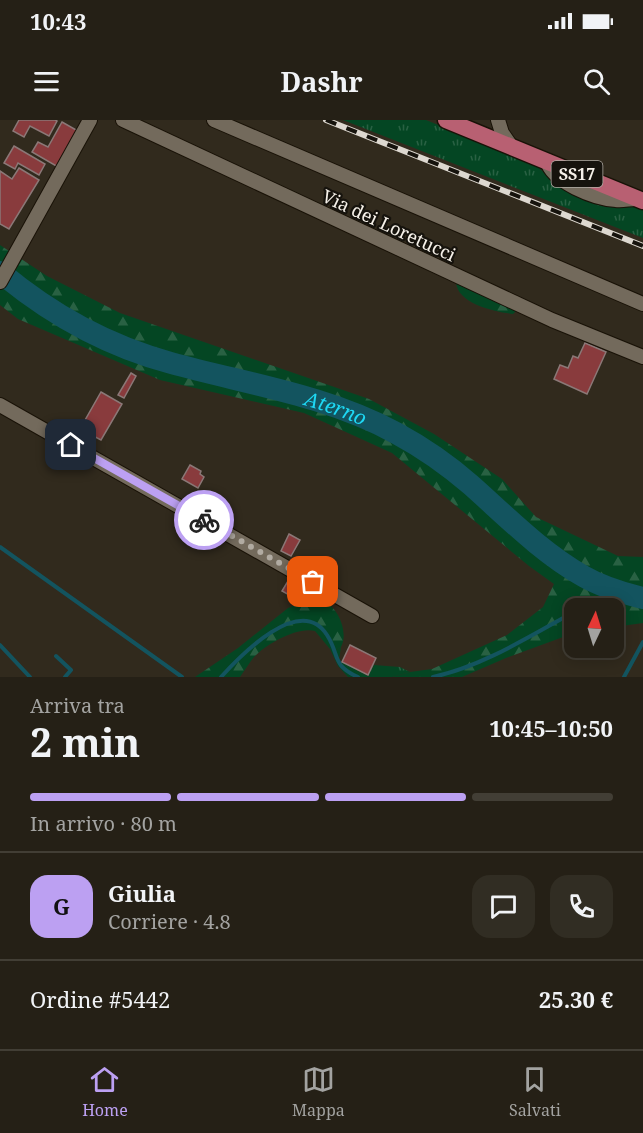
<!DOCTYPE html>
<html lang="it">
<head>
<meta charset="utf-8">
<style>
  :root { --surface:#252016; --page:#312d23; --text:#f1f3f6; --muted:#a3a3a1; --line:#423e35; --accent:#bca0f2 }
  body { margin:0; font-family:"Noto Serif",serif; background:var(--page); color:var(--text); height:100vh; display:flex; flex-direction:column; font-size:22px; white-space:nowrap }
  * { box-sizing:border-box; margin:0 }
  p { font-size:20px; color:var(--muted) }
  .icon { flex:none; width:33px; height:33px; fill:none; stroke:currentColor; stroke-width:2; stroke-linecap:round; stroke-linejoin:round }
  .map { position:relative; height:557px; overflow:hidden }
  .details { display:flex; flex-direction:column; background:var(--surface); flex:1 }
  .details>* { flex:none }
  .needle { width:39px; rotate:4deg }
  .fabs { position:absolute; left:564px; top:478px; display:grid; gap:12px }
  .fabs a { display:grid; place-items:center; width:60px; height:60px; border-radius:12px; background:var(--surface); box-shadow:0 3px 15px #0003,0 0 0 2px var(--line); font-size:30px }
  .pin { position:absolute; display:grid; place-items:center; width:51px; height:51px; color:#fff; margin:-26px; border-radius:12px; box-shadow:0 3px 9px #0006 }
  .courier { position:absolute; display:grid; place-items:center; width:60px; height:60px; margin:-30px; border:4px solid #bca0f2; border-radius:50%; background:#fff; color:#222; box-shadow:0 2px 8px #0007 }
  .overview em { font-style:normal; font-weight:700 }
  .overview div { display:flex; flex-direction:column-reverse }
  .overview { display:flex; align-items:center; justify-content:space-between; height:102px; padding:0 30px }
  h1 { font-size:39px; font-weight:700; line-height:45px }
  .bar { display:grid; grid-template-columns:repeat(4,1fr); gap:9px 6px; align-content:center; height:72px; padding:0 30px }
  .bar i { height:8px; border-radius:4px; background:var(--line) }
  .bar .selected { background:var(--accent) }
  .bar p { grid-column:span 4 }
  .line { display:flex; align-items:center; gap:15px; padding:0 30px; border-top:2px solid var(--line) }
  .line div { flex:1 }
  .round { display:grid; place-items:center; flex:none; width:63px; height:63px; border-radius:18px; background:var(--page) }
  .status { display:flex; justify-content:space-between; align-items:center; height:42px; padding:0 30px; background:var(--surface); direction:ltr }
  .status svg { height:16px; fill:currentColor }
  header { display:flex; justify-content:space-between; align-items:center; height:78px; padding:0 30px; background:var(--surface); font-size:27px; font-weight:700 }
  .tab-bar { display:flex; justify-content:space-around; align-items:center; height:84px; border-top:2px solid var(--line); background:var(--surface); font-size:16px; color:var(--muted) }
  .tab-bar a { display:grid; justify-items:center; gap:3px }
  .tab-bar .selected { color:var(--accent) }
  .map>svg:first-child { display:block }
  .grass { fill:url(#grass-tufts) }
  .forest { fill:url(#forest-firs) }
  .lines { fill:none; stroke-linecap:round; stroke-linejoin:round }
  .stream { stroke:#13545f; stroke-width:4 }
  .river { stroke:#13545f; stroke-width:22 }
  .building { fill:#893b3d; stroke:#8b7877; stroke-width:1.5 }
  .minor-casing { stroke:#191207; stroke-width:16 }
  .major-casing { stroke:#191207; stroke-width:19 }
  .minor { stroke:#736a5c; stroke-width:14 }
  .major { stroke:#b86072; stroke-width:16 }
  .rail-casing { stroke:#ddd8d0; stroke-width:6 }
  .rail { stroke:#16130d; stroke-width:4; stroke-dasharray:11; stroke-linecap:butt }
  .done { stroke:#b1aba2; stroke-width:6; stroke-dasharray:0 10.8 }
  .route { stroke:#bca0f2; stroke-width:8 }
  .labels { text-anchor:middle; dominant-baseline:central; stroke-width:4.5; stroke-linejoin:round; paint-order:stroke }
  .shield { fill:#16130d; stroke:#b3aea7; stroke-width:1.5 }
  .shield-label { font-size:16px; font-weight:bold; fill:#f6f1e9 }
  .street-label { font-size:18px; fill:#f6f1e9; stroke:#16130d }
  .water-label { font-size:20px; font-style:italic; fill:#1ed8f4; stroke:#16130d }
</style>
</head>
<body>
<div class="status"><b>10:43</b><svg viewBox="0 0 49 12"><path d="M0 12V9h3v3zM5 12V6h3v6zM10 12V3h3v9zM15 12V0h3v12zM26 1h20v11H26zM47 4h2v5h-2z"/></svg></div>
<header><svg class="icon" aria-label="menu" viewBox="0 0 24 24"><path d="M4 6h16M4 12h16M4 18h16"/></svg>Dashr<svg class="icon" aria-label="search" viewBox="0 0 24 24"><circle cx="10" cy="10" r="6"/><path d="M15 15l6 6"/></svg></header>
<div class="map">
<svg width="643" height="557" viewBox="0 0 643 557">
  <defs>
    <pattern id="grass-tufts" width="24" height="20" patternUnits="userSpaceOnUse" patternTransform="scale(1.5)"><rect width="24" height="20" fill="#044623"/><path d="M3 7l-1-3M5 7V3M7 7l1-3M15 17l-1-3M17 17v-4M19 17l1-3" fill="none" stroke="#296143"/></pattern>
    <pattern id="forest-firs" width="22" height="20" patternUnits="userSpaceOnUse" patternTransform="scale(1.5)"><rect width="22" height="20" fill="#044623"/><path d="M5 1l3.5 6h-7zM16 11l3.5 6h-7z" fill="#296143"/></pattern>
  </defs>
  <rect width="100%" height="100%" fill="#312a1d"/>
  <path class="grass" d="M343 0H426L534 44 556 62 643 86V118Z
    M341 527 339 539 341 542 368 556 374 545 400 547 410 552 392 557H348L338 546 330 529 336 530Z"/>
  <path class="forest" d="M0 125 47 156 120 193 369 279 434 314 502 359 536 397 618 436 643 437V503L614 507V489H574V513L506 538 462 557H392L410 552 432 549 507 515 543 487 554 464 529 446 392 333 304 293 160 260 18 199 0 185Z
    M456 162 520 187 513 194C496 192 457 184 456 162Z
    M308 480C313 480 319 479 323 481 338 486 349 513 341 527L336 530 330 529 315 511C298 506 266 524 254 537 249 543 245 550 240 557H195L238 528 288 488Z"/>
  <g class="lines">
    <path class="stream" d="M0 427 182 557
      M579 489 596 480 628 474
      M0 525 30 557
      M56 536 71 550 65 557
      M221 557C240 536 300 473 327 515 340 535 331 545 358 557
      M433 557C483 546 530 516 574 492
      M624 557 643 522"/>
    <path class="river" id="s1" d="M0 152C50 194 108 226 171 243 247 264 326 275 396 313 422 327 448 345 471 365 507 397 541 432 583 456 602 467 622 473 643 478"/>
  </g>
  <path class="building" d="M19 0H55L57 1 49 16 30 6 24 17 13 11Z
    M62 2 78 11 58 47 32 32 38 22 48 27Z
    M14 26 45 44 39 55 18 43 15 49 4 43Z
    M19 48 39 60 9 109 0 104V51L12 59Z
    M585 223 606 232 587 274 554 259 560 245 568 248 573 236 578 238Z
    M131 253 136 256 124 278 118 275Z
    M101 272 122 284 101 320 80 309Z
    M190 345 201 351 200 354 204 357 198 368 182 359Z
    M289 414 300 420 291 436 281 431Z
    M291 456 300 462 291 476 282 471Z
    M350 525 376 538 368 555 342 542Z"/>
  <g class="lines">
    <defs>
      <path id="minor" d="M123 0 552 200 643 237
        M214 0 643 184
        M498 0 502 13 511 26
        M547 41C552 62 595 79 616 80 622 81 629 79 635 79
        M0 162 90 0
        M0 285 372 496"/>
      <path id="major" d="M446 0 643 81"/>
    </defs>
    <use href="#minor" class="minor-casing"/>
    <use href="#major" class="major-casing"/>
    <use href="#minor" class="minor"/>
    <use href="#major" class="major"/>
    <defs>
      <path id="rail" d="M326 0 643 126"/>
    </defs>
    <use href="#rail" class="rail-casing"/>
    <use href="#rail" class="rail"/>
  </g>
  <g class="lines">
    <path class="done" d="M204 400 313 462"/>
    <path class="route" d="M71 325 204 400"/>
  </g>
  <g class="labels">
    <rect class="shield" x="551.5" y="41" width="51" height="26" rx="4.5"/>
    <g class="shield-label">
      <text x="577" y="54">SS17</text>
    </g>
    <g class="street-label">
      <text transform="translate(389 105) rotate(25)">Via dei Loretucci</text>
    </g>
    <g class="water-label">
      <text stroke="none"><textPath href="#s1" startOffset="366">Aterno</textPath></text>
    </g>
  </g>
</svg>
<div class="fabs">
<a><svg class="needle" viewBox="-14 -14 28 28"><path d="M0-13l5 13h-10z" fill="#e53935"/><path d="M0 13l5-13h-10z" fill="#a3a3a1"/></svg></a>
</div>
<div class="pin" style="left:313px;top:462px;background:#ea580c"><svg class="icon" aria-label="bag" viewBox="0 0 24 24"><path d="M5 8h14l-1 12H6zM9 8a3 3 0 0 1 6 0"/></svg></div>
<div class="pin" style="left:71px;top:325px;background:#1f2937"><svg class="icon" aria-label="home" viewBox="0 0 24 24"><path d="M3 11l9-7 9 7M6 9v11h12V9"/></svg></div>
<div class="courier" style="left:204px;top:400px"><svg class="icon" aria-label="bike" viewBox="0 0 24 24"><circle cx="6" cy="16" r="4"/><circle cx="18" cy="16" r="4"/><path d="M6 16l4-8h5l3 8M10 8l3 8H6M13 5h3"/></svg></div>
</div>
<section class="details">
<div class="overview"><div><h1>2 min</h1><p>Arriva tra</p></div><em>10:45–10:50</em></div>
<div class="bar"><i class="selected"></i><i class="selected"></i><i class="selected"></i><i></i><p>In arrivo · 80 m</p></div>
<div class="line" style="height:108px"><b class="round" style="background:var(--accent);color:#111">G</b><div><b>Giulia</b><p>Corriere · 4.8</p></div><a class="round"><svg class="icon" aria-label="chat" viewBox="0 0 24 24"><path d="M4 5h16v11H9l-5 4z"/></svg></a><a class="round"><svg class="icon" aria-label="phone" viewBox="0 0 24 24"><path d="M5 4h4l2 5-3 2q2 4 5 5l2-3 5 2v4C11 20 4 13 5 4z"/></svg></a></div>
<div class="line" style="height:78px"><div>Ordine #5442</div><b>25.30 €</b></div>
</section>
<nav class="tab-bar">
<a class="selected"><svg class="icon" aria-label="home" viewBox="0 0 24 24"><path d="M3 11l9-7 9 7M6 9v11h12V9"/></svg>Home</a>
<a><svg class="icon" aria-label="map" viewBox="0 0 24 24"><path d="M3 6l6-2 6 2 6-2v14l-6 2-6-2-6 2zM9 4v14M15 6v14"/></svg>Mappa</a>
<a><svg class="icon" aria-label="saved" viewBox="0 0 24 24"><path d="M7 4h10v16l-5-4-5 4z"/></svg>Salvati</a>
</nav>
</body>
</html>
